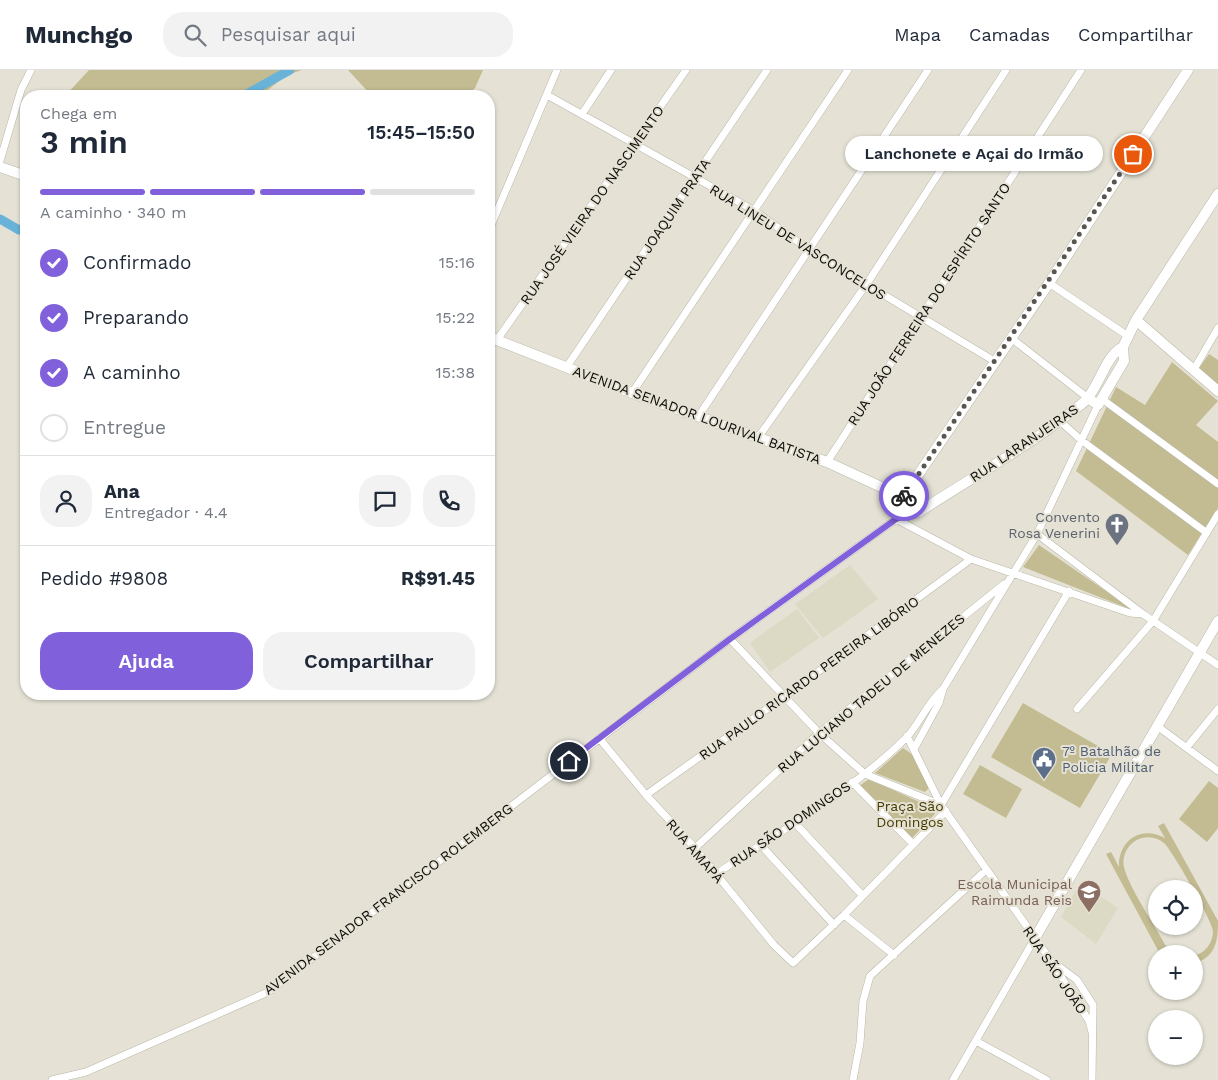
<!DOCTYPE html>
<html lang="pt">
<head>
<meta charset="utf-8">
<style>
  :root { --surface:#fff; --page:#f2f2f3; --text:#1f2937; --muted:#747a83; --line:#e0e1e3; --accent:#8160db }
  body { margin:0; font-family:"Work Sans",sans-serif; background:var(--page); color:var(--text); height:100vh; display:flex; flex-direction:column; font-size:19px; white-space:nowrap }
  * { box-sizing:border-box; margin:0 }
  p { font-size:16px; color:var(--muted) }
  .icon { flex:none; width:28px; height:28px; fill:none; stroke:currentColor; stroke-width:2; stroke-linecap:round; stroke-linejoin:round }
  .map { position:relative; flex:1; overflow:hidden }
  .panel { position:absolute; left:20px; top:20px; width:475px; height:610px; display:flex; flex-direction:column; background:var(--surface); border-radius:20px; box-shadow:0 1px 4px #0004 }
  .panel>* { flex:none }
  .buttons { position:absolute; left:1148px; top:810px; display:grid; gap:10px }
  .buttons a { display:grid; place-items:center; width:55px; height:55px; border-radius:50%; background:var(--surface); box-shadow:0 1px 4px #0004; font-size:25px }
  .pin { position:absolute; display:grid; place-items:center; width:42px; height:42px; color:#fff; margin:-21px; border:2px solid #fff; border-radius:50%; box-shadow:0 1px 5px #0007 }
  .courier { position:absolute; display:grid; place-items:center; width:50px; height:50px; margin:-25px; border:4px solid #8160db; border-radius:50%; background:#fff; color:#222; box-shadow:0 1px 6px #0007 }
  .bubble { position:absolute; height:35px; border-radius:18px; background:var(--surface); box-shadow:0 1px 4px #0004; font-size:16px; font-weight:600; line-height:35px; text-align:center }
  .overview em { font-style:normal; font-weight:600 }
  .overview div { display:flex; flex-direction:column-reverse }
  .overview { display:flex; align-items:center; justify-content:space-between; height:85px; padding:0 20px }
  h1 { font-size:32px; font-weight:600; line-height:38px }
  .bar { display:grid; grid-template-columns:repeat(4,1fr); gap:8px 5px; align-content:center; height:60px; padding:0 20px }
  .bar i { height:6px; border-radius:4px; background:var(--line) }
  .bar .selected { background:var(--accent) }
  .bar p { grid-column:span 4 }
  .line { display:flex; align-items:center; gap:12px; padding:0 20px; border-top:1px solid var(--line) }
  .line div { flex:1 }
  .round { display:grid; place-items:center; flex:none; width:52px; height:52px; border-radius:20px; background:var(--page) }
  ol { padding:0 20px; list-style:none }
  li { display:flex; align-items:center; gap:15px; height:55px }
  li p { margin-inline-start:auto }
  li .icon { padding:5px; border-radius:50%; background:var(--accent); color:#fff; stroke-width:4 }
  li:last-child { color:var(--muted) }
  li i { width:28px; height:28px; border:2px solid var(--line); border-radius:50% }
  .primary-button { display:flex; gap:10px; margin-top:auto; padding:10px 20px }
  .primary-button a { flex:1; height:58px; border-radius:20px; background:var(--accent); color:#fff; font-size:20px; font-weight:600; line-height:58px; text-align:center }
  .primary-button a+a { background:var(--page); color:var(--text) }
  header { display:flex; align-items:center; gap:30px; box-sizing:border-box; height:70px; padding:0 25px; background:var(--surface); border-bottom:1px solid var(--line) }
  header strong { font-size:24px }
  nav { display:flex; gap:28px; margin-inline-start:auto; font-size:18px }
  .search { width:350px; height:45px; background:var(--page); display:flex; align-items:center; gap:12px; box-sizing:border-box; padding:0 18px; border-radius:20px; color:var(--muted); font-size:19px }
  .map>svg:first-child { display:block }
  .built { fill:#dcd9c4 }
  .green { fill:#c3bc92 }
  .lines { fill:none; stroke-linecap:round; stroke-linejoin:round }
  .canal { stroke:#69b3d9; stroke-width:9 }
  .street-casing { stroke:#b9b7aa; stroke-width:8 }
  .secondary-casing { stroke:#b9b7aa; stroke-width:11 }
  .street { stroke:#fff; stroke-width:7 }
  .secondary { stroke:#fff; stroke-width:10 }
  .done { stroke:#58564f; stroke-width:5; stroke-dasharray:0 9 }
  .route { stroke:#8160db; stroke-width:6 }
  .labels { text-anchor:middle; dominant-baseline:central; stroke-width:4; stroke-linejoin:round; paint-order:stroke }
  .street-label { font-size:14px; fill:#0c0b07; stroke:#e5e2d5 }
  .worship-label { font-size:14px; fill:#5b616d; stroke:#e5e2d5; text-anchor:end }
  .service-label { font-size:14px; fill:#4e5e75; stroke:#e5e2d5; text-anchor:start }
  .park-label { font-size:14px; fill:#453c00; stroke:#e5e2d5 }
  .education-label { font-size:14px; fill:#785e54; stroke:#e5e2d5; text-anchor:end }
</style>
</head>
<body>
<header>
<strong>Munchgo</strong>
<div class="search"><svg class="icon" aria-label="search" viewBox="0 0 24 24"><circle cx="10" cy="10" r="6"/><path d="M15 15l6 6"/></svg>Pesquisar aqui</div>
<nav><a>Mapa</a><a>Camadas</a><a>Compartilhar</a></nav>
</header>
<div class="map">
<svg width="1218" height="1010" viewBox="0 0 1218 1010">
  <rect width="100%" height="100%" fill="#e5e2d5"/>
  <path class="built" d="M850 495 878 529 823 568 795 534Z
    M797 539 819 568 770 602 750 573Z
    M1080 813 1118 838 1096 874 1061 847Z"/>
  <path class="green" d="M89 0H302L287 5 260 26H65Z
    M348 0H483L475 18 467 26H372Z
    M1209 284 1218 290V318L1197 301Z
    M1172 292 1218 331 1196 355 1218 372V438L1188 485 1076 401 1116 317 1145 335Z
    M1039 475 1135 541 1023 497Z
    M1023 633 1112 684 1080 738 991 687Z
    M903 678 913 685 929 718 925 722 875 703Z
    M980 695 1022 719 1006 748 963 724Z
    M869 709 935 739V744L912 768 859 716Z
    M1209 711 1218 718V758L1207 772 1179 749Z
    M1164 753 1218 851C1218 870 1216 888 1194 893V886C1205 883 1213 873 1213 861 1213 852 1172 780 1164 773 1158 768 1150 766 1142 768 1130 771 1121 784 1124 797 1128 816 1157 859 1167 878L1175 884H1160L1106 784 1111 782 1119 797C1118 770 1142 755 1165 768L1158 756Z"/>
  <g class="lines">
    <path class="canal" d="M243 26 290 0
      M0 149 19 160H26"/>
    <defs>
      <path id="street" d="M547 25 755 141 809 180 996 292
        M582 44 611 0
        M0 91 21 20 31 0
        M489 160 557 0
        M1049 213 1128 266
        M1011 268 1088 328
        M497 270 686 0
        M566 298 767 0
        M1193 301 1218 258
        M632 323 848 0
        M1102 329 1218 414
        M698 347 928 0
        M1060 351 1081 370 1207 463
        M757 369 866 215 1006 0
        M827 392 1081 0
        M896 449 971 489 1130 543 1143 544
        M1037 464 1098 335
        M730 569 819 663 865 704 941 735
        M1077 639 1153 551 1218 444
        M1157 656 1218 701
        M907 666 941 735 1052 892 1089 951 1092 962
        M599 668 646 725 695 778 774 875 793 893 844 845 946 741
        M1187 677 1218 639
        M914 679 939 633 943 619
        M852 712 913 774
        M646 725 785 626 971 489
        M941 735 1069 521
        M794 752 863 826
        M760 774 834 855
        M695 778 819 663 1004 514
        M716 804C780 761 851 722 906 668 920 653 927 633 943 619L1037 464 1143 544 1218 595
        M844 845 894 885
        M1057 895 1077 910 1093 935 1092 1010
        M976 971 1047 1010
        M52 1010 86 1002 268 922 730 569 896 449 904 446
        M853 1010 860 973 863 931 870 906 986 800
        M953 1010 1035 868"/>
      <path id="secondary" d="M0 97 26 106
        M1136 250 1218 321
        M489 267 632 323 827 392 903 427
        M1088 328 1098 335 1124 291 1123 277 1136 250 1218 124
        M903 427 1049 213 1188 0
        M903 427 904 446 919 442C974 406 1033 374 1084 332 1099 319 1105 285 1123 277
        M1035 868 1218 551"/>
    </defs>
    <use href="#street" class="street-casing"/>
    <use href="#secondary" class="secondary-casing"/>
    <use href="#street" class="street"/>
    <use href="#secondary" class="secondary"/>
  </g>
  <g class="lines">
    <path class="done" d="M904 426 1133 84"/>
    <path class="route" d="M569 691 730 569 896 449 904 446V426"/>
  </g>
  <defs>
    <symbol id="church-pin" viewBox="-11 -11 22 30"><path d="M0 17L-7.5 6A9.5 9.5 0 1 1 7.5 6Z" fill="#6b7280" stroke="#e5e2d5"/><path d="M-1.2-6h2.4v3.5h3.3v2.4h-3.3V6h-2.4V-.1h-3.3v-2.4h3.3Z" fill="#fff"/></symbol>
    <symbol id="civic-pin" viewBox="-11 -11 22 30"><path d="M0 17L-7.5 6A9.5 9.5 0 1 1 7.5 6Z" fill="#5c6f8a" stroke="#e5e2d5"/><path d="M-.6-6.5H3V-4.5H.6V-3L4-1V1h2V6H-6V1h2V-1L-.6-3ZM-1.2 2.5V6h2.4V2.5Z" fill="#fff"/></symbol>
    <symbol id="school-pin" viewBox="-11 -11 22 30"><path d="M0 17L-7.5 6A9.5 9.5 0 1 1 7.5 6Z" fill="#8d6e63" stroke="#e5e2d5"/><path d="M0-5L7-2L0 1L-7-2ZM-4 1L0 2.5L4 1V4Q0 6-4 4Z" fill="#fff"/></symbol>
  </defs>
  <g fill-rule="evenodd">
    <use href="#church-pin" x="1103" y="441" width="28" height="38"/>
    <use href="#civic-pin" x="1030" y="675" width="28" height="38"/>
    <use href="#school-pin" x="1075" y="808" width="28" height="38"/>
  </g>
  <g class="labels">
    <g class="street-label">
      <text transform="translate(592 135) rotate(-55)">RUA JOSÉ VIEIRA DO NASCIMENTO</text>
      <text transform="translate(667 149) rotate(-56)">RUA JOAQUIM PRATA</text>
      <text transform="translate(798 172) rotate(32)">RUA LINEU DE VASCONCELOS</text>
      <text transform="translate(929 234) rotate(-57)">RUA JOÃO FERREIRA DO ESPÍRITO SANTO</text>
      <text transform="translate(697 345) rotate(20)">AVENIDA SENADOR LOURIVAL BATISTA</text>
      <text transform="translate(1024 373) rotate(-34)">RUA LARANJEIRAS</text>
      <text transform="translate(809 608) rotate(-36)">RUA PAULO RICARDO PEREIRA LIBÓRIO</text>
      <text transform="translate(871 623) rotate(-40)">RUA LUCIANO TADEU DE MENEZES</text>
      <text transform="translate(790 754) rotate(-34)">RUA SÃO DOMINGOS</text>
      <text transform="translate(695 781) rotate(49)">RUA AMAPÁ</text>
      <text transform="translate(388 829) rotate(-37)">AVENIDA SENADOR FRANCISCO ROLEMBERG</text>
      <text transform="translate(1055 900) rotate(56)">RUA SÃO JOÃO</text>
    </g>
    <g class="worship-label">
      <text x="1100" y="447">Convento<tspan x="1100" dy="16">Rosa Venerini</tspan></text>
    </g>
    <g class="service-label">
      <text x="1062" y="681">7º Batalhão de<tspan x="1062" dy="16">Policia Militar</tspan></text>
    </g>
    <g class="park-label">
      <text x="910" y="736">Praça São<tspan x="910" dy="16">Domingos</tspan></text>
    </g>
    <g class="education-label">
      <text x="1072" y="814">Escola Municipal<tspan x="1072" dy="16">Raimunda Reis</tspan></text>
    </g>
  </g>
</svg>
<div class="buttons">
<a><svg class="icon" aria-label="locate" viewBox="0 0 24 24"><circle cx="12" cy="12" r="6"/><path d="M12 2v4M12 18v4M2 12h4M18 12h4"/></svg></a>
<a>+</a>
<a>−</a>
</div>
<div class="pin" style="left:1133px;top:84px;background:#ea580c"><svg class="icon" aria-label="bag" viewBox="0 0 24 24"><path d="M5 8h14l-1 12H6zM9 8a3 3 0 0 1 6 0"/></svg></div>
<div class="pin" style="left:569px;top:691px;background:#1f2937"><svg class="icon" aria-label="home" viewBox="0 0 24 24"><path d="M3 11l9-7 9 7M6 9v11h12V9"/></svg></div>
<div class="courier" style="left:904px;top:426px"><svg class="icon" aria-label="bike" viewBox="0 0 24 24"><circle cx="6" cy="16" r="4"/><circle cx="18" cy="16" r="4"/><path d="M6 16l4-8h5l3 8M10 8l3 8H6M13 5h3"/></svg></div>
<div class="bubble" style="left:845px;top:66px;width:258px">Lanchonete e Açai do Irmão</div>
<section class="panel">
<div class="overview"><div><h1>3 min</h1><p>Chega em</p></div><em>15:45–15:50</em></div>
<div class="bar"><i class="selected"></i><i class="selected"></i><i class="selected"></i><i></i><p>A caminho · 340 m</p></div>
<ol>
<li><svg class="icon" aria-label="check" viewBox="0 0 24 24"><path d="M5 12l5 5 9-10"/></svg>Confirmado<p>15:16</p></li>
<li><svg class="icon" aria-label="check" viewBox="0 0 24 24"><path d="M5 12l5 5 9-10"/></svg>Preparando<p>15:22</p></li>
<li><svg class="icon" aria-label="check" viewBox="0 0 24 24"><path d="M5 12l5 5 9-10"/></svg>A caminho<p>15:38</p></li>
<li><i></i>Entregue</li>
</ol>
<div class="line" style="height:90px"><a class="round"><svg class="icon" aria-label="person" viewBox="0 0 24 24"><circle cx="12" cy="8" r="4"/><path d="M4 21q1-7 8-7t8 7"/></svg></a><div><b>Ana</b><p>Entregador · 4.4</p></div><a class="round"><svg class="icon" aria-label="chat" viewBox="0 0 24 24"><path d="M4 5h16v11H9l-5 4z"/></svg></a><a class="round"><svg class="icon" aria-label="phone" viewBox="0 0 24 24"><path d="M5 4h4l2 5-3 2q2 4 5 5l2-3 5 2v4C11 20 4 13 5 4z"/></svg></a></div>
<div class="line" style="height:65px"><div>Pedido #9808</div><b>R$91.45</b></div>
<div class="primary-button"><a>Ajuda</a><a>Compartilhar</a></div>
</section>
</div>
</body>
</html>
